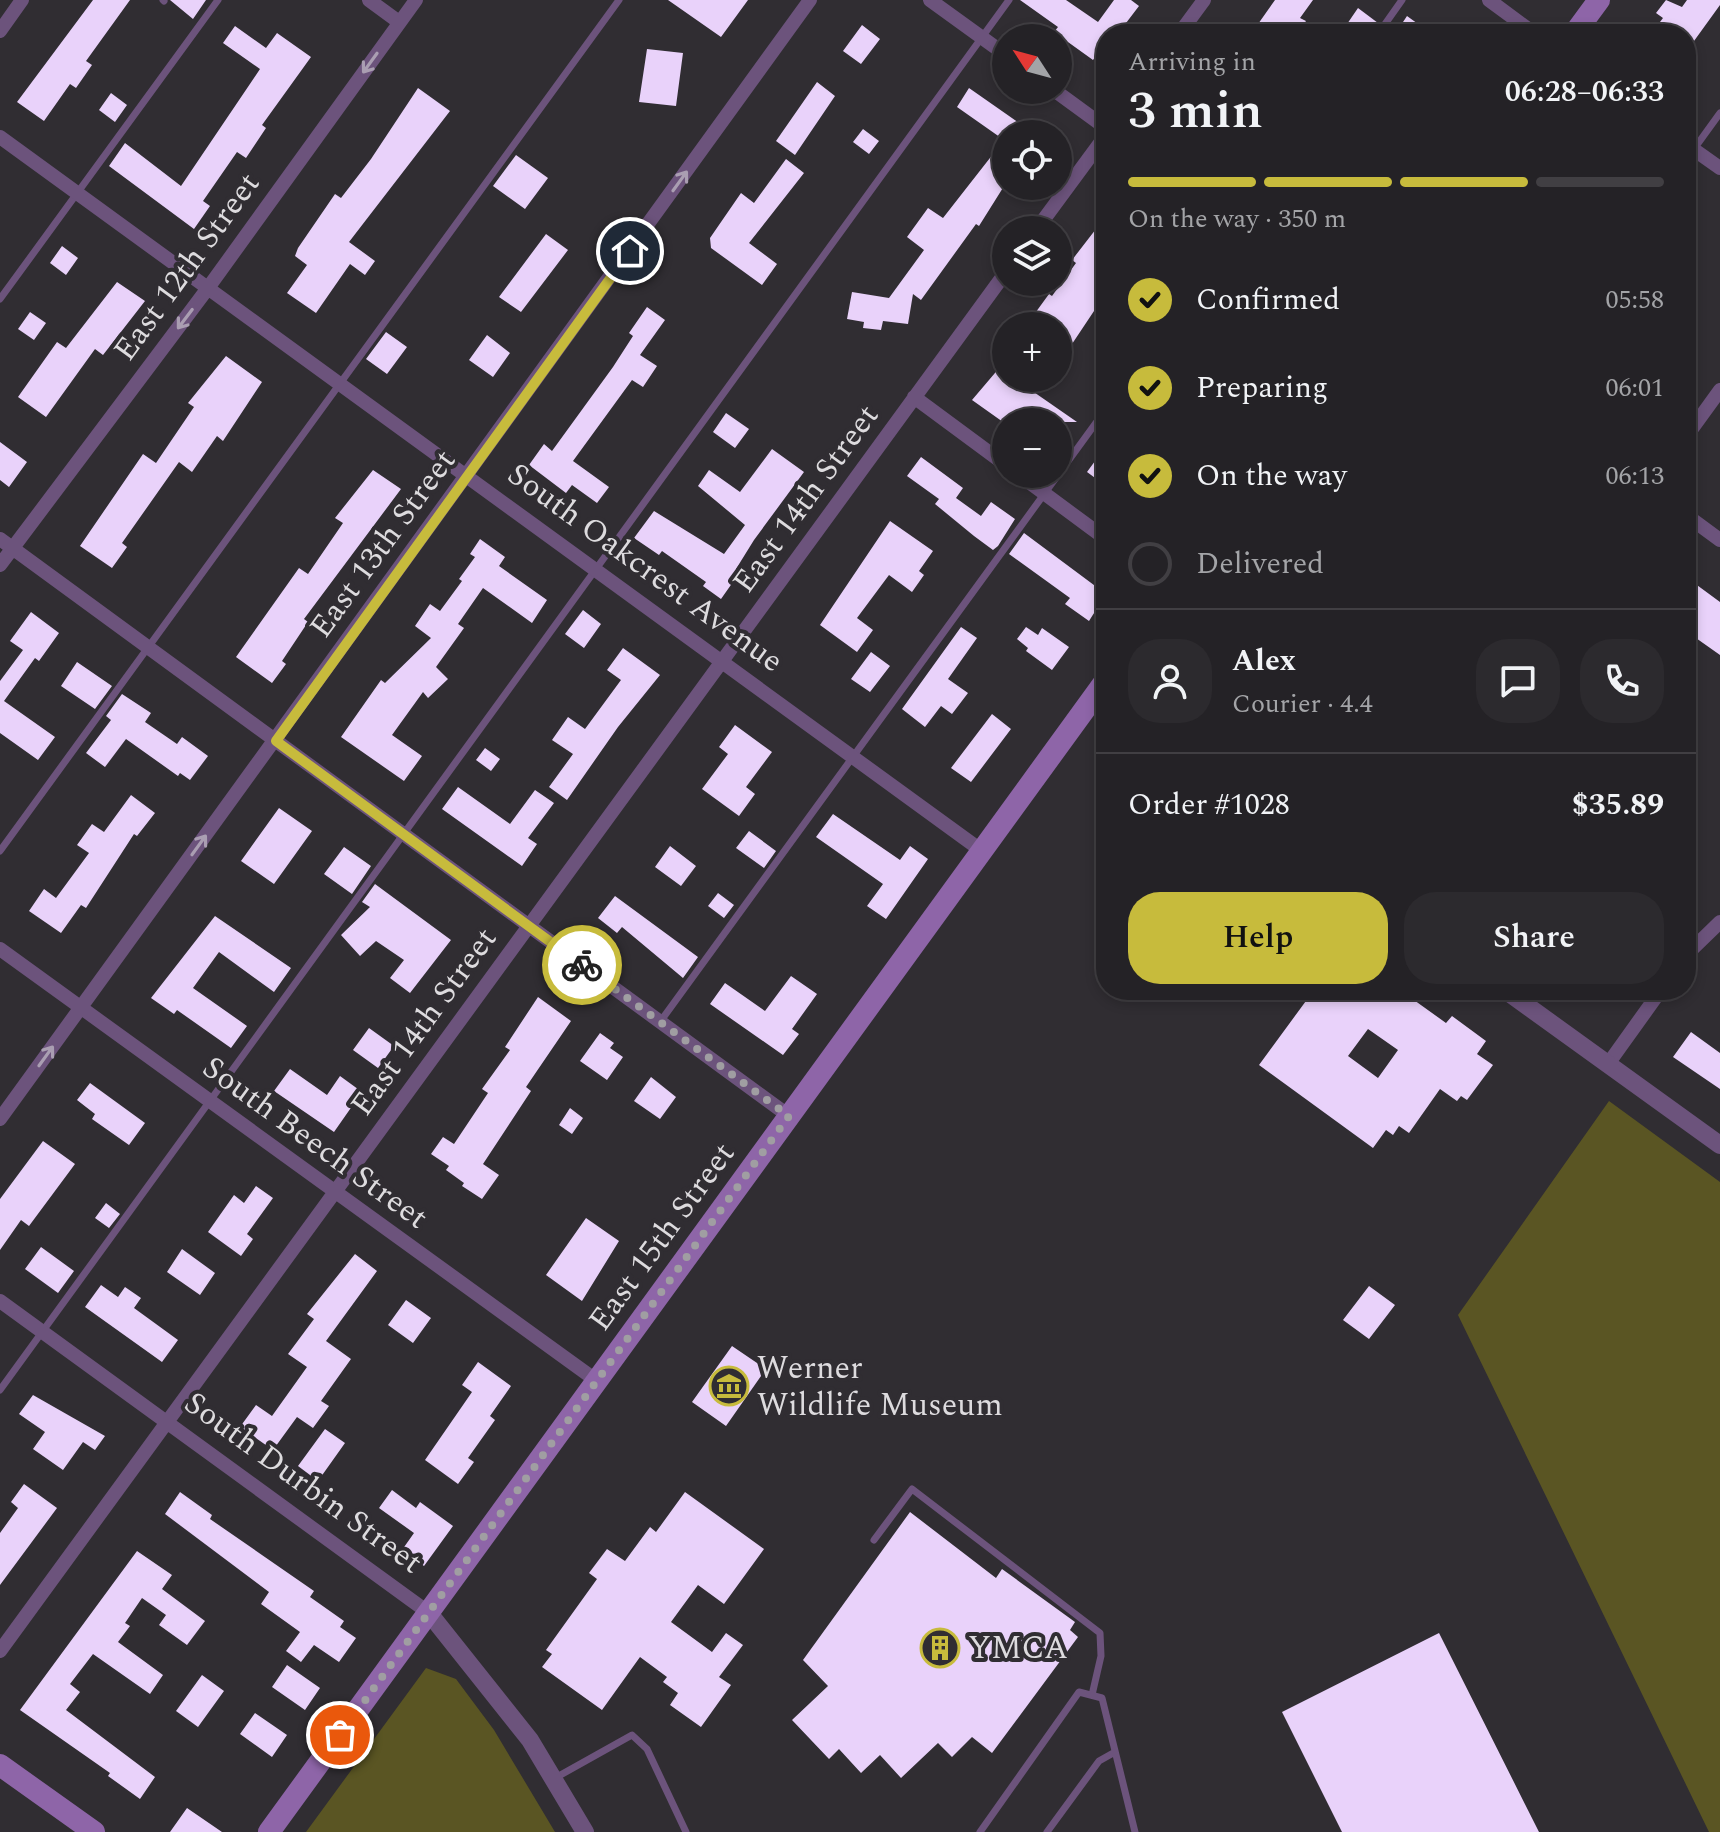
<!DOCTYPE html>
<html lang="en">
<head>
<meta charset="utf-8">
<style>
  :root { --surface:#242226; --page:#2c2a2e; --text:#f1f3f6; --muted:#a3a4a7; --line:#413f43; --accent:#c7bb3c }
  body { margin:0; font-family:Spectral,serif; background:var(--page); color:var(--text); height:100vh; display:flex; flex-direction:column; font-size:30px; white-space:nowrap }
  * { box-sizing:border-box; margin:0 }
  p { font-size:26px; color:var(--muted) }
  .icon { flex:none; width:44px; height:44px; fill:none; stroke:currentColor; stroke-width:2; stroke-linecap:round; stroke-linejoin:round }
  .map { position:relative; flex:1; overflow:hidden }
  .drawer { position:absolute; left:1096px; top:24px; width:600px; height:976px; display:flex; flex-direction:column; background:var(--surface); border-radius:32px; box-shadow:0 4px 12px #0003,0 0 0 2px var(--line) }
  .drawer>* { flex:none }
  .needle { width:52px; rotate:306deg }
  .tools { position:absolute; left:992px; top:24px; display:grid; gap:16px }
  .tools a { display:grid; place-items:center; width:80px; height:80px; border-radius:50%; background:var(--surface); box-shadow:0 4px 12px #0003,0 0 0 2px var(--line); font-size:40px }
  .pin { position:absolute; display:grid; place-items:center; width:68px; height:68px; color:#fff; margin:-34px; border:4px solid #fff; border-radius:50%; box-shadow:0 2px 8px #0007 }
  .courier { position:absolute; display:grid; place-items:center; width:80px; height:80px; margin:-40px; border:6px solid #c7bb3c; border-radius:50%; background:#fff; color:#222; box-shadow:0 2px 10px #0007 }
  .headline em { font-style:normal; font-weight:600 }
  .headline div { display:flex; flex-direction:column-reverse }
  .headline { display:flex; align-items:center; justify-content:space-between; height:136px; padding:0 32px }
  h1 { font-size:52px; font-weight:600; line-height:60px }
  .bar { display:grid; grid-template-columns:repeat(4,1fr); gap:12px 8px; align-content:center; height:96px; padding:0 32px }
  .bar i { height:10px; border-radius:6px; background:var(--line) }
  .bar .active { background:var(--accent) }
  .bar p { grid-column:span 4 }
  .line { display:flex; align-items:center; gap:20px; padding:0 32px; border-top:2px solid var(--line) }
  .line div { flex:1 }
  .round { display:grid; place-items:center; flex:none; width:84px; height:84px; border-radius:32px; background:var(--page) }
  ol { padding:0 32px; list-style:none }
  li { display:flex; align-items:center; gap:24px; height:88px }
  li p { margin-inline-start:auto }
  li .icon { padding:8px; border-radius:50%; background:var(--accent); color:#111; stroke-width:4 }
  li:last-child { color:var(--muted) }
  li i { width:44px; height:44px; border:4px solid var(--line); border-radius:50% }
  .button { display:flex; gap:16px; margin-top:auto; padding:16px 32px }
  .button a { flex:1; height:92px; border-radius:32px; background:var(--accent); color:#111; font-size:32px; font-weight:600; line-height:92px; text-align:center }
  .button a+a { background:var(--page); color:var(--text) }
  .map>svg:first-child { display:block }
  .green { fill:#5a5523 }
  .building { fill:#e9d2fa; fill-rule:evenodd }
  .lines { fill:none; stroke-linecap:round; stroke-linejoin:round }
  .service { stroke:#6c537c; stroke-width:7 }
  .minor { stroke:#6c537c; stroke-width:14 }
  .tertiary { stroke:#6c537c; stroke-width:18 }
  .secondary { stroke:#8e65a8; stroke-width:22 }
  .oneway { stroke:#aa9eb2 }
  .done { stroke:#a09ea2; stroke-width:8; stroke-dasharray:0 14.4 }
  .route { stroke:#c7bb3c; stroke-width:10 }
  .labels { text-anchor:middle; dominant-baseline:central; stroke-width:8; stroke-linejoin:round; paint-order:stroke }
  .street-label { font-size:32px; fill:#dddbde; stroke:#302d32 }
  .poi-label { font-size:32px; fill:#dddbde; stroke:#302d32; text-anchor:start }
</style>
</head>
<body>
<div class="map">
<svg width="1720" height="1832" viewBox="0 0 1720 1832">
  <rect width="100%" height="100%" fill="#302d32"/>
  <path class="green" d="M1609 1101 1720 1182V1832H1709L1458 1315Z
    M426 1668 456 1679 494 1730 555 1832H306Z"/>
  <path class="building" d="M93 0H130L86 61 92 65 76 88 70 84 44 121 17 102Z
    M170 0H206L193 19Z
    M668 0H748L721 37Z
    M1020 0H1066L1098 22 1114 0H1131L1139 6 1123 27 1118 24 1111 34H1106V42L1093 60 1054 32 1058 27Z
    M1275 0H1313L1300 18 1306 21 1297 34H1251Z
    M1666 0 1682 7 1687 0H1720V5L1694 41 1686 34H1651L1663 18 1656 13Z
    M1358 8 1378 23 1372 34H1355L1345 27Z
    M1407 16 1432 34H1395Z
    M862 25 880 39 861 64 843 51Z
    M235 26 266 48 277 33 311 57 262 125 266 128 246 158 237 152 203 201 210 206 194 229 109 166 125 143 181 186 260 69 223 43Z
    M647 49 683 53 676 106 639 102Z
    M817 82 835 96 795 155 776 141Z
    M418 88 450 111 349 242 375 261 365 275 350 264 316 313 287 293 307 265 295 256 298 248 335 194 341 198 371 159Z
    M969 88 1035 134H1006V183L979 226 976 224 921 300 913 294 908 324 883 321 881 330 863 328 864 322 847 319 852 292 889 298 924 250 907 237 928 208 943 218 1004 140 957 107Z
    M111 93 127 105 115 122 99 110Z
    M863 129 879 141 869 154 853 142Z
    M516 155 548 178 525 209 493 186Z
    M786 159 804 173 749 243 777 264 762 285 711 248 710 238 741 193 754 203Z
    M1106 216V293L1072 344 1058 334V326H1047L1033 316 1049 294 1052 296 1076 263 1072 260Z
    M546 234 568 250 521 312 499 297Z
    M62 246 78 258 66 275 50 263Z
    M117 282 145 301 103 355 95 349 46 417 18 397 57 342 66 348Z
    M647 307 665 320 640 355 657 366 643 387 632 380 573 461 609 487 597 503 572 485 566 493 529 465 544 444 552 451 613 367 633 336 629 333Z
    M30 312 46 323 34 340 18 329Z
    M386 332 407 347 387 374 366 359Z
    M487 335 510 353 493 377 469 360Z
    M226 356 262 382 223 441 217 436 192 472 179 462 122 543 127 547 112 568 80 546 143 454 156 463 194 407 188 403Z
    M1006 360V378H1035L1028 388 1077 422H1003L972 400Z
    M726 413 749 429 735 448 713 432Z
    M0 442 27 462 9 487 0 480Z
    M1106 446V486L1087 472Z
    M772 449 804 472 754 540 736 569 740 572 721 599 703 586 706 582 662 551 659 555 634 538 654 511 724 554 745 525 698 486 709 470 740 492Z
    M921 457 963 488 956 498 981 516 991 502 1015 519 998 546 993 550 974 536 935 504 939 499 907 476Z
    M373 470 401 489 304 619 308 622 282 661 286 664 272 683 236 657 299 568 308 574 343 523 335 518Z
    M890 521 933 551 919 571 924 575 912 592 889 575 857 618 873 630 857 652 820 625Z
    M1024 533 1106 594 1089 621 1065 604 1070 598 1009 554Z
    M480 539 505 557 499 566 547 600 532 623 483 588 458 624 464 628 436 667 448 679 428 698 423 692 392 735 422 756 404 781 341 737 381 680 385 683 431 638 415 626 430 604 440 611 462 581 459 579 475 557 470 554Z
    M1686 577 1720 602V655L1686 631Z
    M583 610 601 624 584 648 565 634Z
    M31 612 59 633 39 661 35 658 4 701 55 737 38 760 0 733V681L23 650 10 641Z
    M961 627 977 638 948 679 968 693 952 714 941 706 925 727 902 709Z
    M1026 627 1038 635 1042 628 1069 647 1052 670 1026 651 1028 648 1017 639Z
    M623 648 660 675 618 727 567 800 549 787 573 754 552 740 568 717 585 729 621 680 607 670Z
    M871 652 890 666 870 692 851 679Z
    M77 662 112 686 95 709 61 686Z
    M122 694 151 713 145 722 177 744 182 737 208 756 190 780 180 773 178 776 126 739 105 767 86 753 111 720 106 716Z
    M992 714 1011 729 971 782 951 768Z
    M735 725 772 752 746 787 755 794 739 816 702 789 728 754 719 747Z
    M485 748 500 759 491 771 476 760Z
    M458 787 510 824 535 790 554 803 528 838 537 844 522 866 442 809Z
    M131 795 155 813 137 836 134 834 86 908 81 905 61 933 29 911 44 889 56 898 89 853 77 845 92 824 104 832Z
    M279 808 312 831 274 884 241 861Z
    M833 814 900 860 910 846 928 859 886 919 867 906 883 884 816 837Z
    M749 831 776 851 764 868 736 848Z
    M670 846 696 866 681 886 655 867Z
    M344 847 371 866 352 894 324 874Z
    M375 884 451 940 410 993 390 978 404 960 376 941 360 956 341 935 370 907 362 902Z
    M718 893 734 905 724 918 708 906Z
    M615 896 698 957 683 978 622 927 617 933 598 918Z
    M215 916 291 968 274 992 219 952 193 988 247 1026 231 1048 177 1010 174 1014 151 998Z
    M791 976 817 994 792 1029 799 1034 783 1055 710 1004 725 983 765 1011Z
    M1314 990H1400L1446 1023 1452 1016 1486 1041 1477 1054 1493 1065 1467 1100 1461 1096 1457 1101 1440 1089 1409 1133 1399 1126 1393 1135 1386 1130 1373 1148 1259 1065ZM1368 1029 1398 1050 1378 1078 1348 1056Z
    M538 997 571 1021 526 1087 531 1091 483 1164 499 1175 482 1199 462 1186 464 1183 446 1170 449 1166 431 1154 443 1137 454 1144 488 1093 482 1089 510 1050 505 1047Z
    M369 1028 394 1046 378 1068 353 1050Z
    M1691 1032 1720 1053V1089L1673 1057Z
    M600 1033 614 1043 610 1048 623 1057 607 1080 580 1061Z
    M290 1069 327 1095 340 1076 362 1092 334 1132 274 1091Z
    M651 1077 676 1097 660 1119 634 1101Z
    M90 1083 145 1123 129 1145 92 1119 95 1114 77 1100Z
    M570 1108 583 1118 572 1134 559 1125Z
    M43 1141 75 1164 29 1226 21 1220 0 1250V1199Z
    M256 1186 273 1198 247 1234 253 1239 241 1256 208 1232 234 1195 244 1203Z
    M106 1203 120 1214 109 1228 95 1218Z
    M586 1218 619 1241 582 1301 546 1275Z
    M41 1247 74 1271 58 1293 25 1269Z
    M182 1249 215 1273 200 1295 167 1272Z
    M355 1254 377 1271 326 1341 351 1359 321 1401 329 1406 313 1428 297 1417 273 1450 240 1427 256 1405 272 1416 307 1367 288 1354 314 1319 307 1314Z
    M101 1285 118 1297 125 1287 141 1298 134 1308 178 1340 162 1362 85 1307Z
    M1369 1286 1395 1305 1369 1339 1343 1320Z
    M406 1300 431 1318 413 1343 388 1325Z
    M732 1346 766 1369 726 1426 692 1402Z
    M478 1362 511 1386 490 1416 495 1420 468 1458 474 1462 458 1484 425 1460 472 1392 462 1385Z
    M33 1395 105 1436 95 1450 83 1442 63 1470 33 1449 45 1432 19 1414Z
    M325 1429 345 1443 318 1481 298 1466Z
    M24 1484 57 1508 0 1585V1533L18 1508 11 1502Z
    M392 1490 416 1508 420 1502 453 1526 424 1566 402 1550 414 1533 379 1508Z
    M180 1492 212 1515 210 1519 314 1591 310 1597 344 1621 340 1627 356 1638 339 1662 314 1645 301 1662 286 1651 300 1632 261 1604 269 1592 165 1514Z
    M685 1492 764 1549 724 1604 698 1585 671 1622 712 1652 726 1633 743 1645 719 1677 731 1685 701 1727 670 1705 678 1693 663 1682 667 1677 640 1657 602 1710 542 1667 552 1654 546 1650 597 1579 589 1573 607 1549 625 1561 650 1527 656 1532Z
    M910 1512 996 1578 1002 1569 1075 1622 1070 1630 1078 1637 992 1753 972 1737 952 1757 938 1743 901 1778 880 1755 861 1773 839 1749 829 1759 792 1720 828 1686 803 1660Z
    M137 1551 172 1575 162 1589 205 1621 187 1645 159 1625 166 1615 142 1598 125 1623 130 1626 118 1642 163 1675 150 1694 93 1654 70 1684 80 1692 66 1710 155 1777 140 1799 108 1776 110 1773 20 1710Z
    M1439 1633 1539 1832H1342L1282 1712Z
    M287 1665 320 1688 305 1710 272 1687Z
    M202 1675 224 1691 198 1727 176 1711Z
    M255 1713 287 1735 272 1757 240 1734Z
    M187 1808 222 1832H170Z"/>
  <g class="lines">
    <path class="service" d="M163 0 164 1
      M1378 34 1402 0
      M1686 160 1720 113
      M0 299 218 0
      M0 851 619 0
      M660 1022 1106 409
      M0 1390 1009 0
      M874 1540 912 1489 1100 1633 1101 1656 1092 1695
      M555 1778 632 1735 647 1749 686 1832
      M980 1832 1079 1692 1102 1698 1135 1832
      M1047 1832 1099 1761 1115 1752"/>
    <path class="minor" d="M369 0 399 22
      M930 0 1006 55
      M1489 0 1535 34
      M0 31 22 0
      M1179 34 1204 0
      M1054 90 1106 128
      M0 137 982 851
      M1686 144 1720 168
      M1036 230 1106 135
      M914 397 1006 465
      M1686 437 1720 390
      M1018 474 1106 539
      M1686 515 1720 540
      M0 539 789 1116
      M0 565 208 288 416 0
      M0 949 597 1381
      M1686 955 1720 922
      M1608 1064 1661 990
      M0 1119 810 0
      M0 1301 429 1613
      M0 1651 1006 272"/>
    <path class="tertiary" d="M1505 990 1720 1145
      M429 1613 530 1740 585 1832"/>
    <path class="secondary" d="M1574 34 1599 0
      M0 1765 94 1832
      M269 1832 1106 680"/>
  </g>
  <defs><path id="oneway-shaft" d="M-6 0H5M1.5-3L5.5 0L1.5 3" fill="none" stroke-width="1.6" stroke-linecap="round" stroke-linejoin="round" transform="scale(2)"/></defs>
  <g class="oneway">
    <use href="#oneway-shaft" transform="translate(370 63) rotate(126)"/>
    <use href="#oneway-shaft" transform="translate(680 181) rotate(-54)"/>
    <use href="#oneway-shaft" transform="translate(185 319) rotate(127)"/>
    <use href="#oneway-shaft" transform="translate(199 845) rotate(-54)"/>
    <use href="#oneway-shaft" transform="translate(46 1056) rotate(-54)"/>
  </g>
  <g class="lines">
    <path class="done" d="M340 1735 789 1116 582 965"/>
    <path class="route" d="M582 965 276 741 630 251"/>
  </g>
  <defs>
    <symbol id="museum-ring" viewBox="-11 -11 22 22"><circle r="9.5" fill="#302d32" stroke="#c7bb3c" stroke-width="1.5"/><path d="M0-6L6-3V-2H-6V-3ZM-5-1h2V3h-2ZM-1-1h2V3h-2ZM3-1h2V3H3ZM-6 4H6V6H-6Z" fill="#c7bb3c"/></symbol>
    <symbol id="building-ring" viewBox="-11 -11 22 22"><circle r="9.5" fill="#302d32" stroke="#c7bb3c" stroke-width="1.5"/><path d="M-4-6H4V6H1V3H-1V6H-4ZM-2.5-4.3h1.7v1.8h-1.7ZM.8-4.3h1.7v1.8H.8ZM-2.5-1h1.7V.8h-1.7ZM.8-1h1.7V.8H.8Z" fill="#c7bb3c"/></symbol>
  </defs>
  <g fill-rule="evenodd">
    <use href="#museum-ring" x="707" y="1364" width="44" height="44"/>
    <use href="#building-ring" x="918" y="1626" width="44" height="44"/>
  </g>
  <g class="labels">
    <g class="street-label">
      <text transform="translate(187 267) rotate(-54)">East 12th Street</text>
      <text transform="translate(806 499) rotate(-54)">East 14th Street</text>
      <text transform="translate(383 544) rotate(-54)">East 13th Street</text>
      <text transform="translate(645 568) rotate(36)">South Oakcrest Avenue</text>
      <text transform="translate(424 1022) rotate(-54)">East 14th Street</text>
      <text transform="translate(315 1143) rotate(36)">South Beech Street</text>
      <text transform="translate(662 1237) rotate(-54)">East 15th Street</text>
      <text transform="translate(303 1483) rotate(36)">South Durbin Street</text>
    </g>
    <g class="poi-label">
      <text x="757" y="1368">Werner<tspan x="757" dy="37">Wildlife Museum</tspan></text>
      <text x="968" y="1648">YMCA</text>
    </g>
  </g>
</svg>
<div class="tools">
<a><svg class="needle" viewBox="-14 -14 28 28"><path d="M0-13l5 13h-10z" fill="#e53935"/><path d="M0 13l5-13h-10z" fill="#a3a4a7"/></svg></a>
<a><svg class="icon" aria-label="locate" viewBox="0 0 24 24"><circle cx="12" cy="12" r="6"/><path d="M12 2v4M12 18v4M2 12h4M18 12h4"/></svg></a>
<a><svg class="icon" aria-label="layers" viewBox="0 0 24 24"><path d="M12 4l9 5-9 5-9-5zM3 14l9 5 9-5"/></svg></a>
<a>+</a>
<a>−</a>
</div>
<div class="pin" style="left:340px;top:1735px;background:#ea580c"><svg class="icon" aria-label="bag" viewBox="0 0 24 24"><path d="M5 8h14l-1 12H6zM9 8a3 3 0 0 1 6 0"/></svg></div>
<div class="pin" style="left:630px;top:251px;background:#1f2937"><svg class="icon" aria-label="home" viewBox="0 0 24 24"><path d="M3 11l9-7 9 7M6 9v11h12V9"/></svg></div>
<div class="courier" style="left:582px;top:965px"><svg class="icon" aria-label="bike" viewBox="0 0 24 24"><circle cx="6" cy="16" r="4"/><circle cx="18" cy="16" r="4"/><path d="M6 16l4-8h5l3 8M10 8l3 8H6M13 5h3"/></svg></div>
<section class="drawer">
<div class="headline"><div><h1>3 min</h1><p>Arriving in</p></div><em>06:28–06:33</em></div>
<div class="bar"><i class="active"></i><i class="active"></i><i class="active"></i><i></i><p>On the way · 350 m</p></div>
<ol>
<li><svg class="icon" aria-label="check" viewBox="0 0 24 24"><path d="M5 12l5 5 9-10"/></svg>Confirmed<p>05:58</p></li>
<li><svg class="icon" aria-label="check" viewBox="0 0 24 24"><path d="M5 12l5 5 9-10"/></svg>Preparing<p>06:01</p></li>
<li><svg class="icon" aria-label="check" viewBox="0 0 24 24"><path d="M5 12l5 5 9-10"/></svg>On the way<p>06:13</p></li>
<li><i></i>Delivered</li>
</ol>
<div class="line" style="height:144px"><a class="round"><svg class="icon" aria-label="person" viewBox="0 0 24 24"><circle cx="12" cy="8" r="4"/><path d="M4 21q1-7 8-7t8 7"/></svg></a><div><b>Alex</b><p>Courier · 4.4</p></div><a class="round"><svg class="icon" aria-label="chat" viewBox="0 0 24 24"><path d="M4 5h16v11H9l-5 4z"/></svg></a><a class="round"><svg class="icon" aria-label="phone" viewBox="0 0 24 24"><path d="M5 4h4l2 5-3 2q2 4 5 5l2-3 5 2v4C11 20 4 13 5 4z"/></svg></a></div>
<div class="line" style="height:104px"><div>Order #1028</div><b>$35.89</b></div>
<div class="button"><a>Help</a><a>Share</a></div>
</section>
</div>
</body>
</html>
